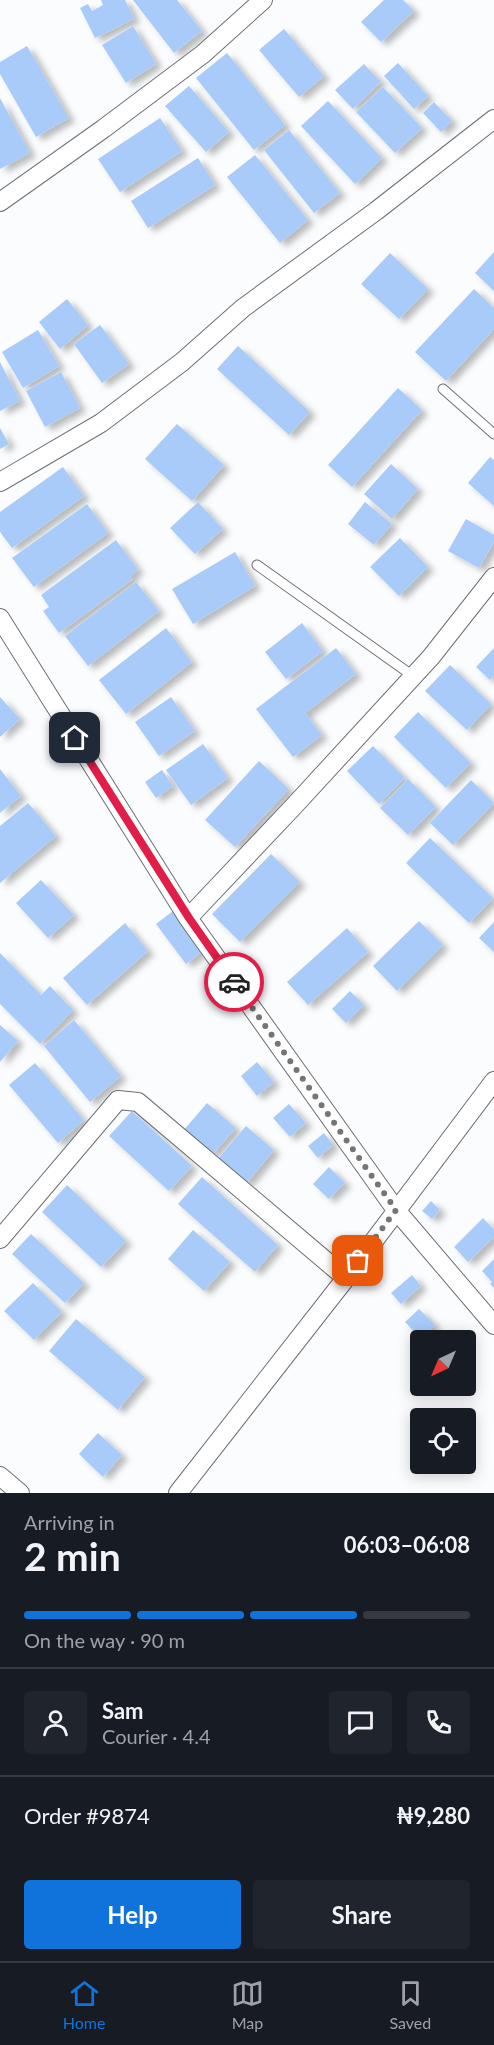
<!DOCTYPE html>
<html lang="en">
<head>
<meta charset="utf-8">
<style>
  :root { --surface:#171b24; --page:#20242c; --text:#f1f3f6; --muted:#9ea1a6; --line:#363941; --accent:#1073db }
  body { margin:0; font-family:Lato,sans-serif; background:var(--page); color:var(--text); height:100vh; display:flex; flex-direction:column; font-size:22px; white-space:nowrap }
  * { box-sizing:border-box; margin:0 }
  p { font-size:20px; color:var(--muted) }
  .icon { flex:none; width:33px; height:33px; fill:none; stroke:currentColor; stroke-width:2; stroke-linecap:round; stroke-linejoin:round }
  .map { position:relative; height:1493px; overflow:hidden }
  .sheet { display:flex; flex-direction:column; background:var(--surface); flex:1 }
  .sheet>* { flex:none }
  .needle { width:39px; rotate:224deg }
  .buttons { position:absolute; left:410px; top:1330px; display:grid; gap:12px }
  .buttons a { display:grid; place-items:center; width:66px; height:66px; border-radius:6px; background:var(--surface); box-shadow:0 3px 15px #0003; font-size:30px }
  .pin { position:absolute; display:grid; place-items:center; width:51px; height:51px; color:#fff; margin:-26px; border-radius:12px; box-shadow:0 3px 9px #0006 }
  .courier { position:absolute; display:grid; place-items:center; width:60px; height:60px; margin:-30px; border:4px solid #e11d48; border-radius:50%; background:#fff; color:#222; box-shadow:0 2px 8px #0007 }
  .head em { font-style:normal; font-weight:700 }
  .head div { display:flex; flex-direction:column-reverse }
  .head { display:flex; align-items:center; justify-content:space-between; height:102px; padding:0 24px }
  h1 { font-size:39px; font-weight:700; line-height:45px }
  .bar { display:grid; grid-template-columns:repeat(4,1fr); gap:9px 6px; align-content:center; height:72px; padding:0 24px }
  .bar i { height:8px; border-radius:4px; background:var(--line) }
  .bar .selected { background:var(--accent) }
  .bar p { grid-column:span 4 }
  .line { display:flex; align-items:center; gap:15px; padding:0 24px; border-top:2px solid var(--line) }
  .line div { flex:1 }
  .round { display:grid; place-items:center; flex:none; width:63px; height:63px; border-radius:6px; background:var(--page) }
  .primary-button { display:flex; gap:12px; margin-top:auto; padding:12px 24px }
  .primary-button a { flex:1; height:69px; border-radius:6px; background:var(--accent); color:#fff; font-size:24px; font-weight:700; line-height:69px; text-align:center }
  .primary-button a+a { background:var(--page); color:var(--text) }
  .tabs { display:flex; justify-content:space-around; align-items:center; height:84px; border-top:2px solid var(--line); background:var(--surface); font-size:16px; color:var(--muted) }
  .tabs a { display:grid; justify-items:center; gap:3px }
  .tabs .selected { color:var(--accent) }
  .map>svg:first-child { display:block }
  .building { fill:#a8cbf9; filter:url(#shadow) }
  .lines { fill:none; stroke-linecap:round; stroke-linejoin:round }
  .service-casing { stroke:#6d6f73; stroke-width:11 }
  .minor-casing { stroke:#6d6f73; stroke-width:20 }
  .service { stroke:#fff; stroke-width:9 }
  .minor { stroke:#fff; stroke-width:18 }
  .done { stroke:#737577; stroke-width:6; stroke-dasharray:0 10.8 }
  .route { stroke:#e11d48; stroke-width:8 }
</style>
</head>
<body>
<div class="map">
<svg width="494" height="1493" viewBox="0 0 494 1493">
  <defs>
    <filter id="shadow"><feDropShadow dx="6" dy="4" stdDeviation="3" flood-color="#0004"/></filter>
  </defs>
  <rect width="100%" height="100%" fill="#fafcfe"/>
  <path class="building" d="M101 0H125L134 19 95 38 80 8 88 4 92 11 103 5Z
    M133 0H177L202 31 174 53Z
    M384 0H403L414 11 381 42 361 22Z
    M133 26 156 64 126 83 102 45Z
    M284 29 324 76 299 97 259 50Z
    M27 46 69 118 36 137 0 74V62Z
    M227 53 285 125 254 150 196 78Z
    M398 63 428 96 414 109 384 76Z
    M364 64 381 82 353 109 335 90Z
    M189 86 229 132 206 152 165 106Z
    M383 87 422 128 395 153 356 112Z
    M0 98 30 153 0 169Z
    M328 101 382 158 355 184 301 126Z
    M434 102 452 121 441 132 423 113Z
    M160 118 182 151 120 192 98 159Z
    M289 130 340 193 314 213 264 150Z
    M255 155 308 220 280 243 227 177Z
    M198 158 215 185 148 228 131 201Z
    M494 252V291L475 273Z
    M390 253 428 289 399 319 361 284Z
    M474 289 494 308V329L446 381 415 352Z
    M67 299 88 325 60 349 39 322Z
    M100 325 129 364 102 383 74 344Z
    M38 330 59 366 23 388 2 352Z
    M238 346 310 412 289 435 217 369Z
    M0 362 20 401 0 411Z
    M61 372 80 408 45 427 26 391Z
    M398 388 422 410 352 487 328 465Z
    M177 424 224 465 192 501 145 459Z
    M0 428 9 444 0 449Z
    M490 457 494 460V506L468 483Z
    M391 464 418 489 392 519 364 494Z
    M63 467 84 496 12 548 0 532V512Z
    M198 502 223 529 195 554 170 528Z
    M365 502 392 524 374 545 348 524Z
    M87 504 108 533 34 587 12 558Z
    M466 519 494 535V542L479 568 448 551Z
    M400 538 428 567 399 596 370 567Z
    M116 540 138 570 130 576 133 579 59 633 43 611 49 607 41 595Z
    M235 552 255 586 193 624 172 589Z
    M136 582 159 611 88 666 65 636Z
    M302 623 323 651 286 679 265 652Z
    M166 628 192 662 126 714 99 680Z
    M336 648 356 674 305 713 322 735 293 757 256 709Z
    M494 648V675L490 680 476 667Z
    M450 665 491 704 467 730 425 691Z
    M0 697 20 719 0 737Z
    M171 697 195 731 159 756 135 722Z
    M418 712 471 763 446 788 394 737Z
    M203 744 228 778 191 805 166 770Z
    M373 746 405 778 379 804 347 771Z
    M259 761 289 789 235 847 205 820Z
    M0 769 21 796 0 813Z
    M162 770 173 786 156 798 145 782Z
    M408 779 436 807 408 835 380 808Z
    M471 780 494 803 453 845 430 823Z
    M28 803 56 836 0 883V826Z
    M430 838 493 898 469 923 406 863Z
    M271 854 300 882 240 942 212 914Z
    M41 880 74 915 48 938 16 903Z
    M173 911 203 951 186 964 156 924Z
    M419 921 443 945 397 991 373 966Z
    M494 922V952L479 938Z
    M125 923 148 951 87 1005 63 978Z
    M347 928 368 952 308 1005 287 982Z
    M0 953 41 995 50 986 73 1010 40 1044 0 1004Z
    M350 991 364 1005 346 1023 332 1009Z
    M74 1020 121 1076 90 1102 44 1046Z
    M0 1025 18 1041 0 1062Z
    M257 1062 274 1082 257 1096 241 1076Z
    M35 1063 84 1120 58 1143 9 1085Z
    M207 1103 236 1128 212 1155 183 1131Z
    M289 1104 306 1123 290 1137 273 1118Z
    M132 1111 192 1166 169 1191 109 1136Z
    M246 1126 274 1150 246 1184 217 1160Z
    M324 1133 333 1145 318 1158 308 1146Z
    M329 1167 345 1183 329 1199 313 1184Z
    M202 1177 278 1245 255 1272 178 1204Z
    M67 1185 126 1241 101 1267 42 1212Z
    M431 1201 440 1210 432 1219 422 1211Z
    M483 1218 494 1230V1237L468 1262 454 1247Z
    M193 1230 230 1262 204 1291 168 1259Z
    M31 1234 84 1283 65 1303 12 1254Z
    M494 1259V1288L490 1284 492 1282 482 1271Z
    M412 1275 421 1286 401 1304 391 1293Z
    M33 1283 62 1312 34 1340 4 1311Z
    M419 1309 435 1325 421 1339 405 1322Z
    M76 1319 145 1377 118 1410 49 1351Z
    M98 1433 122 1455 103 1477 79 1454Z"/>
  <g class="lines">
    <defs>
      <path id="service" d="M443 389 494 434
        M257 565 413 676"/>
      <path id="minor" d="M0 202 103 129 203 54 263 0
        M0 482 101 423 182 362 243 308 376 211 494 119
        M0 618 188 918 396 1210 494 1325
        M188 918 294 806 431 657 494 577
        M0 1239 118 1100 138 1102 346 1278
        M0 1476 20 1493
        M178 1493 346 1278 494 1081"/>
    </defs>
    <use href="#service" class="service-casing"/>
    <use href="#minor" class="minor-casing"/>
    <use href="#service" class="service"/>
    <use href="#minor" class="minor"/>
  </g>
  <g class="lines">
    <path class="done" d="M234 982 396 1210 358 1261"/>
    <path class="route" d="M75 738 189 918 234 982"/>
  </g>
</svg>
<div class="buttons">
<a><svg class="needle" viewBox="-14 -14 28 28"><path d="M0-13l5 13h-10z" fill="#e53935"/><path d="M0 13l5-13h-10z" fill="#9ea1a6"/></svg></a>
<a><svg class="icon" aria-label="locate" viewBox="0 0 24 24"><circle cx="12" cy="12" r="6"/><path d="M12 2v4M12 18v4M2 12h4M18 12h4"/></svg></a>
</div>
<div class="pin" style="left:358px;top:1261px;background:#ea580c"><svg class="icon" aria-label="bag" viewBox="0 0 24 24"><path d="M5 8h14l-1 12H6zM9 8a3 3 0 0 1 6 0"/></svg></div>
<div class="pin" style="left:75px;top:738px;background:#1f2937"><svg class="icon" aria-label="home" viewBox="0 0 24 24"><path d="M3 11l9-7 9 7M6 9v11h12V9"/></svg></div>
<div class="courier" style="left:234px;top:982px"><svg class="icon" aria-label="car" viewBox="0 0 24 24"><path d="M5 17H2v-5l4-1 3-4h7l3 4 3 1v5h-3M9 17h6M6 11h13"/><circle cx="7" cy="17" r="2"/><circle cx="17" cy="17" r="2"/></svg></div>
</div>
<section class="sheet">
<div class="head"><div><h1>2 min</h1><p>Arriving in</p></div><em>06:03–06:08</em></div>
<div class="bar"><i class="selected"></i><i class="selected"></i><i class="selected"></i><i></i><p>On the way · 90 m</p></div>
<div class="line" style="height:108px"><a class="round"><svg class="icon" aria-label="person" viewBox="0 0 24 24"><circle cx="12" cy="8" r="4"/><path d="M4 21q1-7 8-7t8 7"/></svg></a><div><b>Sam</b><p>Courier · 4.4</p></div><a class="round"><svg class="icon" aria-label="chat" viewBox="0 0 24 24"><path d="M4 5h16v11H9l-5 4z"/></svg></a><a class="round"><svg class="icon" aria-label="phone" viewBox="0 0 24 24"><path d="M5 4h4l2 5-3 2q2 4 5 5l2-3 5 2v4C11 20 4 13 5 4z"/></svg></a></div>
<div class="line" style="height:78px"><div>Order #9874</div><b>₦9,280</b></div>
<div class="primary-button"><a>Help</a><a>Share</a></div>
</section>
<nav class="tabs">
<a class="selected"><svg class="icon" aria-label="home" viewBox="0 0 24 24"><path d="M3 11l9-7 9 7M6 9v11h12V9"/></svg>Home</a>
<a><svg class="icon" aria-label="map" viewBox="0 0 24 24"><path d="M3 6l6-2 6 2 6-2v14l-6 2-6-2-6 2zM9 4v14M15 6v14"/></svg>Map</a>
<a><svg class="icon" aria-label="saved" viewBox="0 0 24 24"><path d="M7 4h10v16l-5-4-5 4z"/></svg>Saved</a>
</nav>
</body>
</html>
